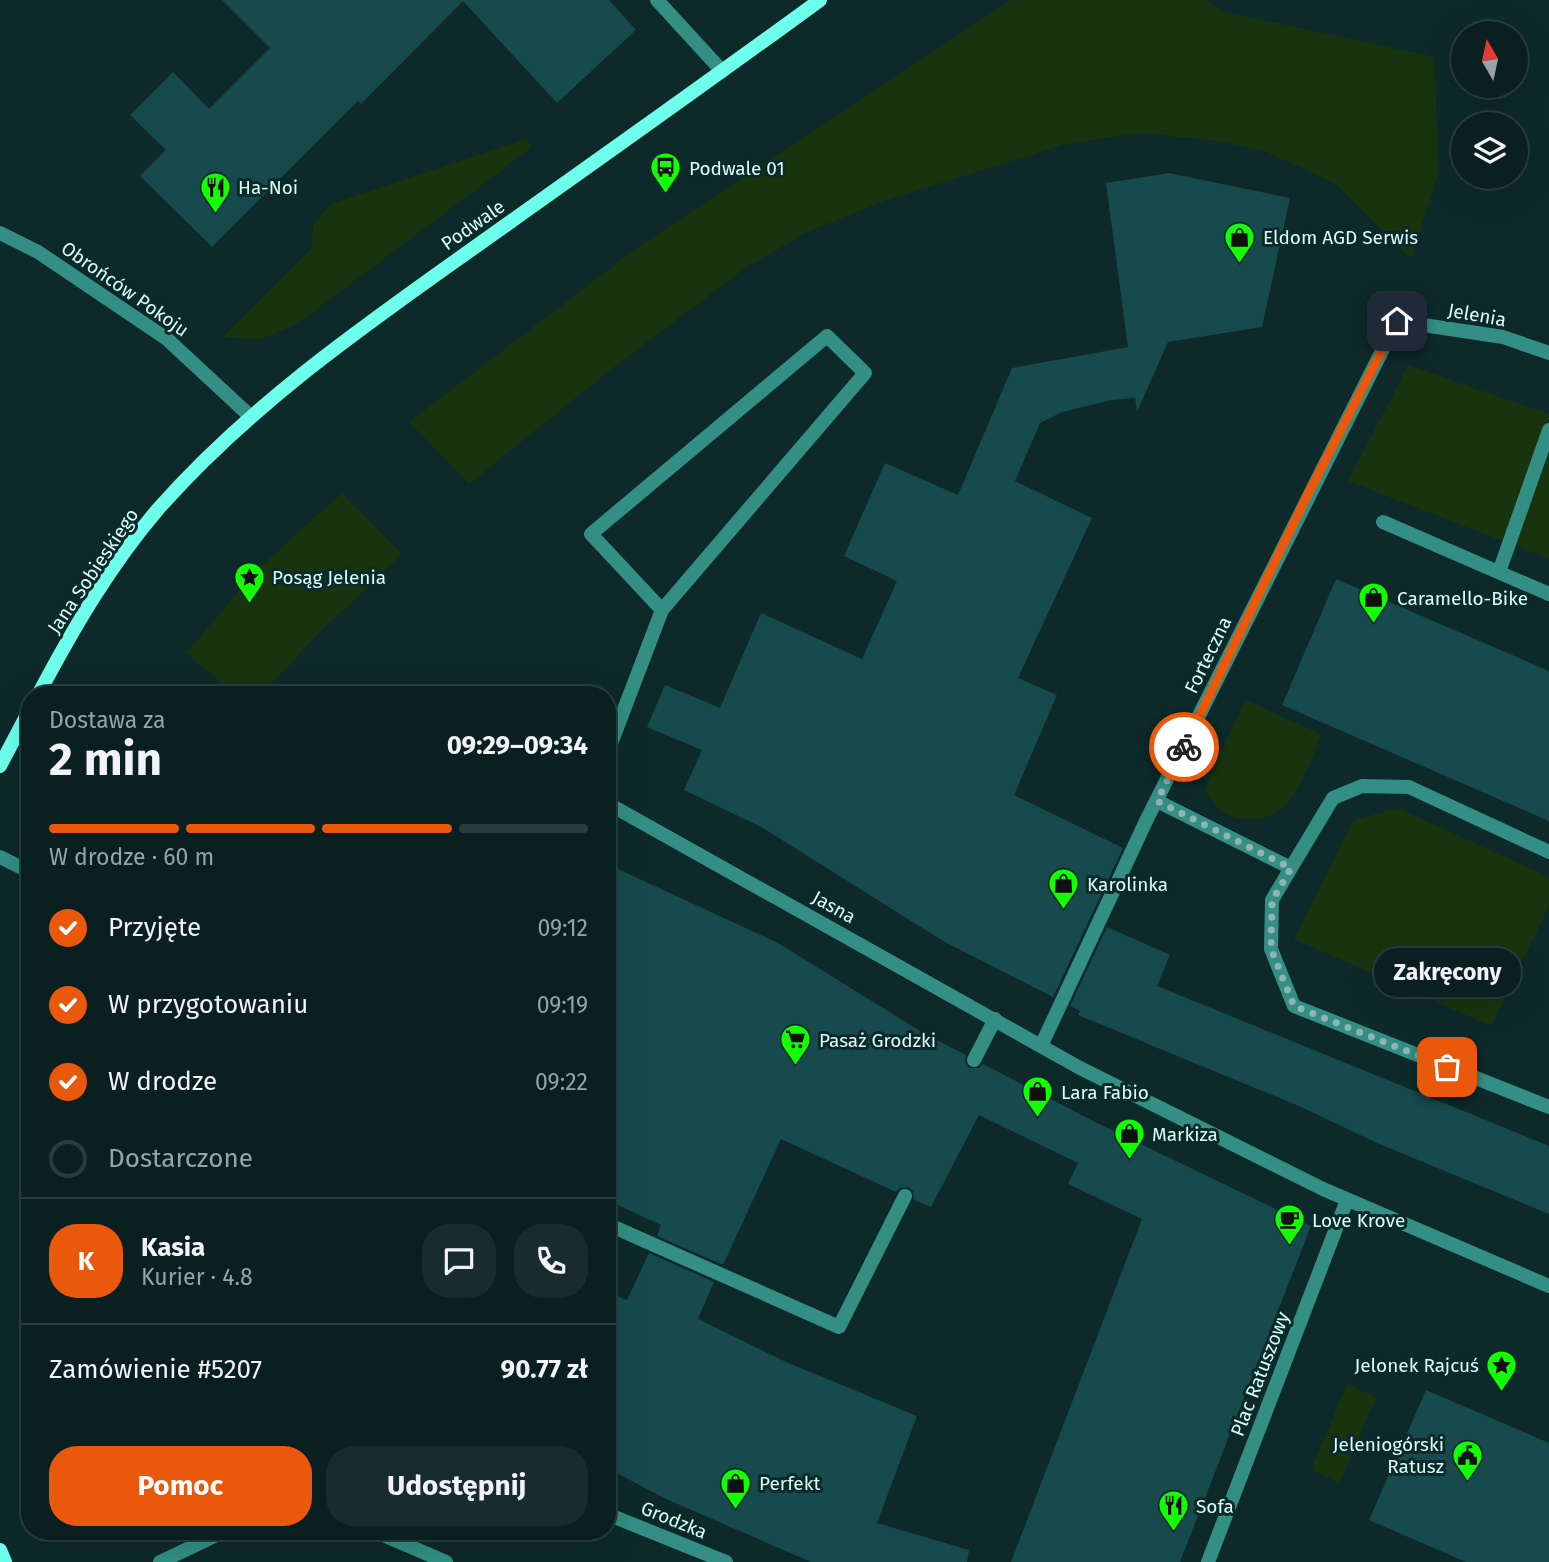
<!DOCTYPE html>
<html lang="pl">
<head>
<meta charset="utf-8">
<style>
  :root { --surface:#0a1f20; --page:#182c2d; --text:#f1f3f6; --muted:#99a2a5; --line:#2a3d3e; --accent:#ea580c }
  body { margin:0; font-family:"Fira Sans",sans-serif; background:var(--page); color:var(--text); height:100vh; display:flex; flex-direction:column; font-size:26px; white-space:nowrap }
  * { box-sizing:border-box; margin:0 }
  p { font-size:23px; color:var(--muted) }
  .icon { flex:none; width:38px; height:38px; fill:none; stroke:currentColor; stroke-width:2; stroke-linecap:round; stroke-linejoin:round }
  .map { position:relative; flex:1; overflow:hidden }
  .panel { position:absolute; left:21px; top:686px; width:595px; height:854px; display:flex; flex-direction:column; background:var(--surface); border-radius:28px; box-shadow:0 7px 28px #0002,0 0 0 2px var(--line) }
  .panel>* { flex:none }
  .needle { width:46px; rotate:351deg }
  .fabs { position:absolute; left:1451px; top:21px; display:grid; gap:14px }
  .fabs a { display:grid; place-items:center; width:77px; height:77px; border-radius:50%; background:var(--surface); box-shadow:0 7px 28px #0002,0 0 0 2px var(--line); font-size:35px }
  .pin { position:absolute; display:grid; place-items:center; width:60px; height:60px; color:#fff; margin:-30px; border-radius:14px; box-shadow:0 4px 10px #0006 }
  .courier { position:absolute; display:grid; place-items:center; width:70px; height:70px; margin:-35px; border:5px solid #ea580c; border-radius:50%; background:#fff; color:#222; box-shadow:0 2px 9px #0007 }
  .bubble { position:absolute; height:49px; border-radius:24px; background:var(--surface); box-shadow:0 7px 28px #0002,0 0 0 2px var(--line); font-size:23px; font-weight:700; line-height:49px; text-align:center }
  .head em { font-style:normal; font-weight:700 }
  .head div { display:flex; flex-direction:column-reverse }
  .head { display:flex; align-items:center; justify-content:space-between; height:119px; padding:0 28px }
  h1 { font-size:46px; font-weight:700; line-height:52px }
  .bar { display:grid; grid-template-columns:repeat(4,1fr); gap:10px 7px; align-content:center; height:84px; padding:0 28px }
  .bar i { height:9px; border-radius:5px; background:var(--line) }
  .bar .current { background:var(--accent) }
  .bar p { grid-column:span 4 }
  .line { display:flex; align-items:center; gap:18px; padding:0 28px; border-top:2px solid var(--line) }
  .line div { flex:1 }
  .round { display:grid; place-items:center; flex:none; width:74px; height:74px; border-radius:28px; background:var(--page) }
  ol { padding:0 28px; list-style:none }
  li { display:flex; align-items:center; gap:21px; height:77px }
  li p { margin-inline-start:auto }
  li .icon { padding:7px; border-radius:50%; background:var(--accent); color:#fff; stroke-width:4 }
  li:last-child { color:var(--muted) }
  li i { width:38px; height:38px; border:4px solid var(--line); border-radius:50% }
  .action { display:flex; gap:14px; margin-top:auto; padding:14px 28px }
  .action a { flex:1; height:80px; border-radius:28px; background:var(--accent); color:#fff; font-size:28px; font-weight:700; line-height:80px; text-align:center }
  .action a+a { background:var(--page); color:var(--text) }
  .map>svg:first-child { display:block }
  .green { fill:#17340f }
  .building { fill:#174a4d }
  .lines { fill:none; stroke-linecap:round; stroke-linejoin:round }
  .lane { stroke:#338e83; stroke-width:14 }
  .street { stroke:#338e83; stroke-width:14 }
  .secondary { stroke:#6dffec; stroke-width:14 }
  .done { stroke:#90b4b3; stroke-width:7; stroke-dasharray:0 12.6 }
  .route { stroke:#ea580c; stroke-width:9 }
  .labels { text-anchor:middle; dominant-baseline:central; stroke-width:6; stroke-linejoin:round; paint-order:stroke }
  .poi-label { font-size:19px; fill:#d6fffd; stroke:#0d292a; text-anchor:start }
  .street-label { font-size:19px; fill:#d6fffd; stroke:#0d292a }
</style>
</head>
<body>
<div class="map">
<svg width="1549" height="1562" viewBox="0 0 1549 1562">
  <rect width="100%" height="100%" fill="#0d292a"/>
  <path class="green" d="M1010 0H1205L1226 12 1435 57 1438 174 1411 259 1336 184 1267 152 1218 141 1141 133 1066 144 884 201 808 232 745 268 609 371 469 484 409 422 634 250Z
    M526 139 531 144 527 151 297 324 259 340 223 337 311 249 313 225 331 204Z
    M1408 365 1549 414V559L1348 481Z
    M342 493 402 554 319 633 261 695H236L186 653 258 569Z
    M1246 700 1321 734C1307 770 1292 826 1243 819 1224 816 1214 807 1206 791L1210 775Z
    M1398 808 1549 877V906L1491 1026 1294 939 1353 820Z
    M1347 1384 1376 1397 1340 1483 1311 1470Z"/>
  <path class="building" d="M222 0H609L636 30 557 103 463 1 361 104 358 101 212 247 140 176 166 150 130 115 173 72 209 109 270 48Z
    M1169 173 1290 198 1262 327 1168 342 1137 412 1135 398 1112 400 1062 412 1040 423 1015 481 1092 518 1018 678 1057 695 1014 795 1123 848 1053 997 943 941 763 828 684 790 702 750 647 727 665 685 720 708 761 613 862 659 897 581 844 556 885 463 958 495 1012 368 1128 347 1106 183Z
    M1336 579 1549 671V821L1282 705Z
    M607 864 778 943 925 1034 966 1055 965 1061 969 1068H979L983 1064 1097 1123 1311 1226 1180 1562H1011L1142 1219 1068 1184 1078 1163 979 1115 931 1207 914 1200 913 1191 909 1187 900 1188 896 1192 781 1139 723 1265 657 1236 661 1225 607 1200Z
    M1107 927 1170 955 1157 986 1549 1146V1214L1377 1143 1299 1106 1078 1015 1080 1011 1070 1006Z
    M649 1253 714 1282 698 1319 786 1362 917 1416 877 1523 969 1550 967 1562H811L664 1498 607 1468V1292L627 1300Z
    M1426 1390 1549 1443V1562H1466L1369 1520Z"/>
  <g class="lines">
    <path class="lane" d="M1499 572 1549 430
      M607 754 662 610 865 373 827 336 591 534 662 610
      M974 1060 995 1019
      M607 1224 839 1327 905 1196
      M374 1531 446 1562"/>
    <path class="street" d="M657 0 722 71
      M0 233 38 252 167 339 250 416
      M1383 522 1549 594
      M1157 801 1291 868 1333 798 1362 786 1409 787 1549 852
      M607 803 1080 1068 1323 1189 1549 1286
      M0 857 30 872
      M1291 868 1272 900 1271 949 1294 1006 1549 1107
      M1041 1046 1146 821 1397 321 1503 337 1549 353
      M607 1514 726 1562
      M160 1562 225 1531
      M1208 1562 1347 1200"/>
    <path class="secondary" d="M38 695C73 629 110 565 159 508 254 401 367 324 482 242 595 162 708 82 820 0
      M0 766 30 709
      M0 1550 5 1562"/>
  </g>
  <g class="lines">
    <path class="done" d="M1184 747 1157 801 1291 868 1272 901 1271 949 1294 1006 1447 1067"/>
    <path class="route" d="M1184 747 1308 494 1397 321"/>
  </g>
  <defs>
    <symbol id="bus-pin" viewBox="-11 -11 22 30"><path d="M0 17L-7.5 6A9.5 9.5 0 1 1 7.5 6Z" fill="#11ff02" stroke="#0d292a"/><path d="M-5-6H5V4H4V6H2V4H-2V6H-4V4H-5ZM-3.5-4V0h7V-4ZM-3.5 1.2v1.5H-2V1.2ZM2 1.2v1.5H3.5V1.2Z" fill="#111"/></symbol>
    <symbol id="restaurant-pin" viewBox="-11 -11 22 30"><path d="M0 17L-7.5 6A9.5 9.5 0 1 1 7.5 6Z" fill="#11ff02" stroke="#0d292a"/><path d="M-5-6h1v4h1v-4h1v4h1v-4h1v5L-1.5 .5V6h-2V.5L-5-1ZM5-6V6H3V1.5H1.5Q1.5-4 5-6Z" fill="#111"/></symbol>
    <symbol id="shop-pin" viewBox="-11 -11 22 30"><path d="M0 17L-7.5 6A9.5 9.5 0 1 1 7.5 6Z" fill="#11ff02" stroke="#0d292a"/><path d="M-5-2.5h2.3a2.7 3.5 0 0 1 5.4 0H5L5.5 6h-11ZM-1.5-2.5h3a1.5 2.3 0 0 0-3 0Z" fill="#111"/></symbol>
    <symbol id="sight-pin" viewBox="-11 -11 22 30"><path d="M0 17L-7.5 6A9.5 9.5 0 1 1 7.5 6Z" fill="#11ff02" stroke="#0d292a"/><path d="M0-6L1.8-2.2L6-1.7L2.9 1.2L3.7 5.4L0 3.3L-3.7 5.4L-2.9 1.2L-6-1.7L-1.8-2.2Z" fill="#111"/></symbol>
    <symbol id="supermarket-pin" viewBox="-11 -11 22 30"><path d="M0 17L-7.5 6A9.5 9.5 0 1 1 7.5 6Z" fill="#11ff02" stroke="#0d292a"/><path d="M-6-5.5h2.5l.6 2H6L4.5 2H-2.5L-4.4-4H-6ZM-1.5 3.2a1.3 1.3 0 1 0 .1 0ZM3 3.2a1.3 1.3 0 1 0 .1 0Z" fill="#111"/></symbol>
    <symbol id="cafe-pin" viewBox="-11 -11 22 30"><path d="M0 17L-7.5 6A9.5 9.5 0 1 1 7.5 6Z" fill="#11ff02" stroke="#0d292a"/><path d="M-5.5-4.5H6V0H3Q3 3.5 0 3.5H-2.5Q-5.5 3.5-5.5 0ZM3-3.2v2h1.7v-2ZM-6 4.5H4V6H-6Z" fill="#111"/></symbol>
    <symbol id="civic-pin" viewBox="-11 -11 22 30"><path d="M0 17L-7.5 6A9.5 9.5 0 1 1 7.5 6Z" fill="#11ff02" stroke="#0d292a"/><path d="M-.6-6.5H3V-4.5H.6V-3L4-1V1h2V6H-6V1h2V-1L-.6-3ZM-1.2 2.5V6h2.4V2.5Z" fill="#111"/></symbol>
  </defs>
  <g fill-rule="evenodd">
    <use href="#bus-pin" x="648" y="150" width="35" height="47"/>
    <use href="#restaurant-pin" x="198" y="170" width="35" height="47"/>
    <use href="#shop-pin" x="1222" y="220" width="35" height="47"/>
    <use href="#sight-pin" x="232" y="560" width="35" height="47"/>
    <use href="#shop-pin" x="1356" y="580" width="35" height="47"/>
    <use href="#shop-pin" x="1046" y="866" width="35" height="47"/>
    <use href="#supermarket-pin" x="778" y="1022" width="35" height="47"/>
    <use href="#shop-pin" x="1020" y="1074" width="35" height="47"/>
    <use href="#shop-pin" x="1112" y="1116" width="35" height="47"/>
    <use href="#cafe-pin" x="1272" y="1202" width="35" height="47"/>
    <use href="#sight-pin" x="1484" y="1348" width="35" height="47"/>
    <use href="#civic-pin" x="1450" y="1438" width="35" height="47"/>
    <use href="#shop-pin" x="718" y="1466" width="35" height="47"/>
    <use href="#restaurant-pin" x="1156" y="1488" width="35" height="47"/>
  </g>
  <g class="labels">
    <g class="poi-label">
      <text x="689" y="168">Podwale 01</text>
      <text x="238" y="187">Ha-Noi</text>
      <text x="1263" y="237">Eldom AGD Serwis</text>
      <text x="272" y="577">Posąg Jelenia</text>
      <text x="1397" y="598">Caramello-Bike</text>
      <text x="1087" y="884">Karolinka</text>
      <text x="819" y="1040">Pasaż Grodzki</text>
      <text x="1061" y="1092">Lara Fabio</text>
      <text x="1152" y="1134">Markiza</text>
      <text x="1312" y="1220">Love Krove</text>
      <text x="1479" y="1365" text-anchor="end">Jelonek Rajcuś</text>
      <text x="1444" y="1444" text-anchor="end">Jeleniogórski<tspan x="1444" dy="22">Ratusz</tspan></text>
      <text x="759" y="1483">Perfekt</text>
      <text x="1196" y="1506">Sofa</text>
    </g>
    <g class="street-label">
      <text transform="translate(473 225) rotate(-35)">Podwale</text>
      <text transform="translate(125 289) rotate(35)">Obrońców Pokoju</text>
      <text transform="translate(1477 315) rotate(10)">Jelenia</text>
      <text transform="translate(93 571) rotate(-56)">Jana Sobieskiego</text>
      <text transform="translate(1208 655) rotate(-64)">Forteczna</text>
      <text transform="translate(834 907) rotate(29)">Jasna</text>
      <text transform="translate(1260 1374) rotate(-69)">Plac Ratuszowy</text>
      <text transform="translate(674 1520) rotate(22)">Grodzka</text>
    </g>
  </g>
</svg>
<div class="fabs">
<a><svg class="needle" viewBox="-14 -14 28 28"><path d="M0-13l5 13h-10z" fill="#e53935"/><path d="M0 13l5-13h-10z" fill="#99a2a5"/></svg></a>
<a><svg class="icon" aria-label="layers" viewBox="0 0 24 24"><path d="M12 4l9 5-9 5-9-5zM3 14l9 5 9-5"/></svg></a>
</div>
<div class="pin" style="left:1447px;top:1067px;background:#ea580c"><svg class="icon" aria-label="bag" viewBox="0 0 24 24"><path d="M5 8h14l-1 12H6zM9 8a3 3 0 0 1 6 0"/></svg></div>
<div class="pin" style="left:1397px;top:321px;background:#1f2937"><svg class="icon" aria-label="home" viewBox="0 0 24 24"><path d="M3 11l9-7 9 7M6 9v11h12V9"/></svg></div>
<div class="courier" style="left:1184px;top:747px"><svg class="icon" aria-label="bike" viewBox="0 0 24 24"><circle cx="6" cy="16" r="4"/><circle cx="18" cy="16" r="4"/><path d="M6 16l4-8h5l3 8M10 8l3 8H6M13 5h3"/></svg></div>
<div class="bubble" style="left:1374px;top:948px;width:147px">Zakręcony</div>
<section class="panel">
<div class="head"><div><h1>2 min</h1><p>Dostawa za</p></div><em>09:29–09:34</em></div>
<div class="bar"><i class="current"></i><i class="current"></i><i class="current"></i><i></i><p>W drodze · 60 m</p></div>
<ol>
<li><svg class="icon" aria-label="check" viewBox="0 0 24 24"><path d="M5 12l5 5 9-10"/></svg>Przyjęte<p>09:12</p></li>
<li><svg class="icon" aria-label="check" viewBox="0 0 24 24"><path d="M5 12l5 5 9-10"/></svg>W przygotowaniu<p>09:19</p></li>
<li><svg class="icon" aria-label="check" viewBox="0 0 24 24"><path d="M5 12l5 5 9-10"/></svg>W drodze<p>09:22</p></li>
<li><i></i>Dostarczone</li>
</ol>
<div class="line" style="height:126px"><b class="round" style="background:var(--accent);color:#fff">K</b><div><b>Kasia</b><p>Kurier · 4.8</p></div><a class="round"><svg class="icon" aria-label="chat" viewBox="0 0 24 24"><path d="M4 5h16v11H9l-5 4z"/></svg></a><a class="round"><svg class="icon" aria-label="phone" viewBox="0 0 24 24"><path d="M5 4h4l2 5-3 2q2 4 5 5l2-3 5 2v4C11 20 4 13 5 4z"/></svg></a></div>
<div class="line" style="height:91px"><div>Zamówienie #5207</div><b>90.77 zł</b></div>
<div class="action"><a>Pomoc</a><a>Udostępnij</a></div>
</section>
</div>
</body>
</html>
